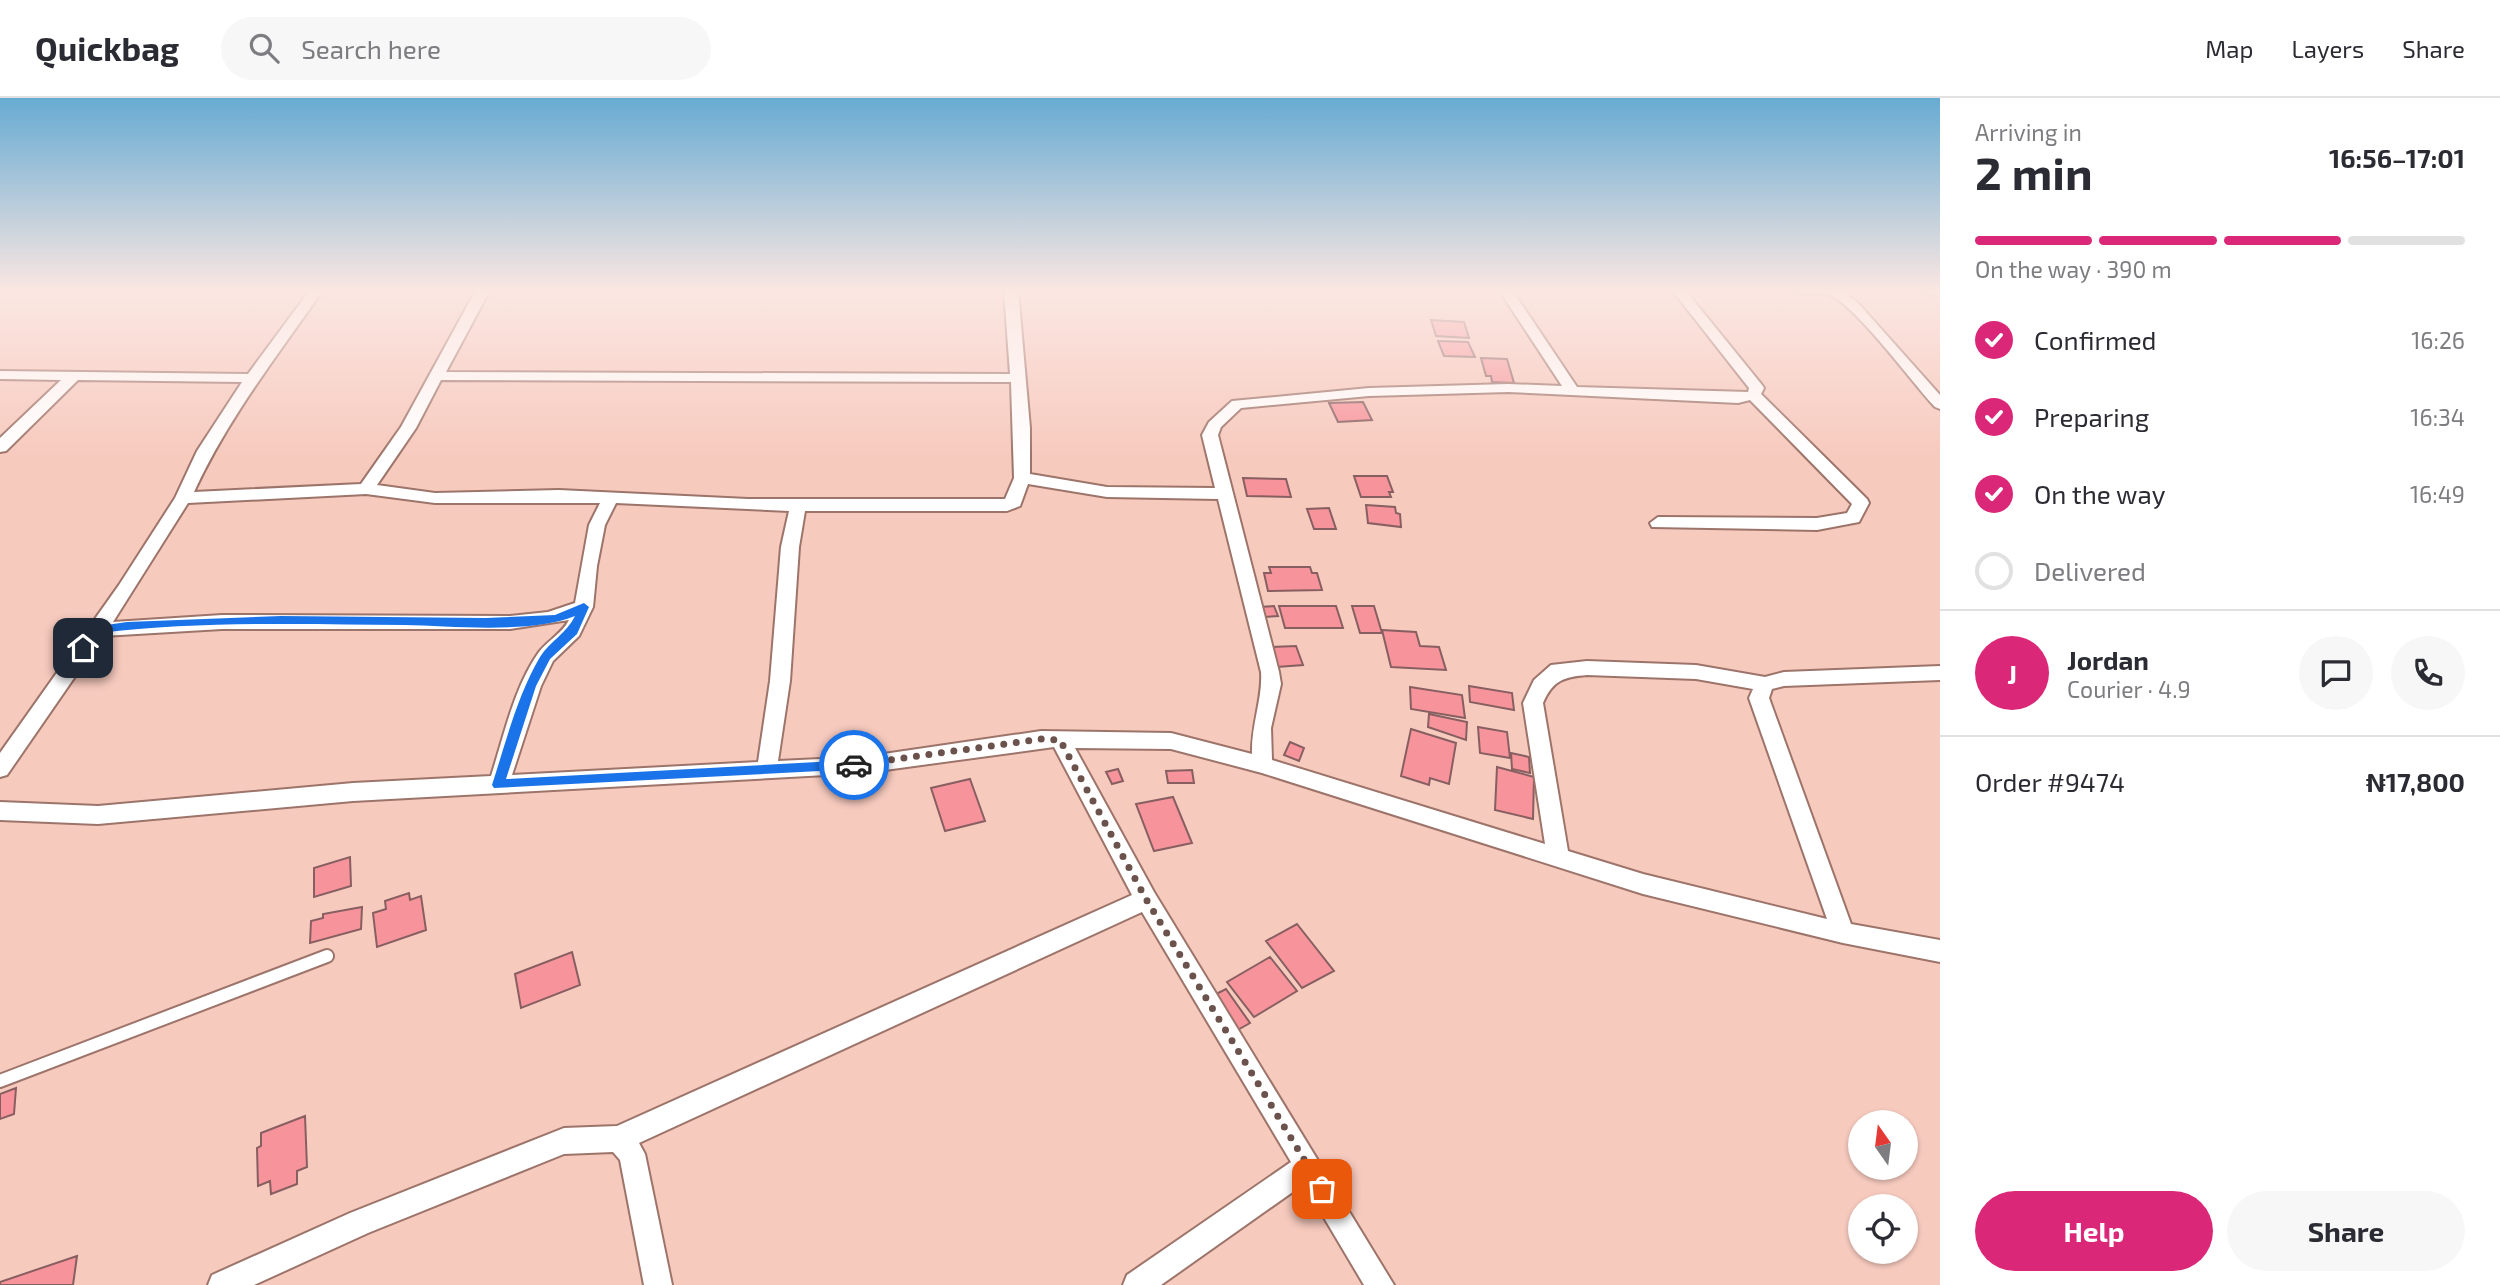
<!DOCTYPE html>
<html lang="en">
<head>
<meta charset="utf-8">
<style>
  :root { --surface:#fff; --page:#f7f7f7; --text:#2b2b33; --muted:#7c7c81; --line:#e1e1e2; --accent:#db2777 }
  body { margin:0; font-family:"Exo 2",sans-serif; background:var(--page); color:var(--text); height:100vh; display:flex; flex-direction:column; font-size:26px; white-space:nowrap }
  * { box-sizing:border-box; margin:0 }
  p { font-size:23px; color:var(--muted) }
  .icon { flex:none; width:38px; height:38px; fill:none; stroke:currentColor; stroke-width:2; stroke-linecap:round; stroke-linejoin:round }
  .map { position:relative; flex:1; overflow:hidden }
  .drawer { display:flex; flex-direction:column; background:var(--surface); width:560px }
  .drawer>* { flex:none }
  .needle { width:46px; rotate:346deg }
  .tools { position:absolute; left:1848px; top:1012px; display:grid; gap:14px }
  .tools a { display:grid; place-items:center; width:70px; height:70px; border-radius:50%; background:var(--surface); box-shadow:0 2px 5px #0004; font-size:35px }
  .pin { position:absolute; display:grid; place-items:center; width:60px; height:60px; color:#fff; margin:-30px; border-radius:14px; box-shadow:0 4px 10px #0006 }
  .courier { position:absolute; display:grid; place-items:center; width:70px; height:70px; margin:-35px; border:5px solid #1a73e8; border-radius:50%; background:#fff; color:#222; box-shadow:0 2px 9px #0007 }
  .head em { font-style:normal; font-weight:700 }
  .head div { display:flex; flex-direction:column-reverse }
  .head { display:flex; align-items:center; justify-content:space-between; height:119px; padding:0 35px }
  h1 { font-size:46px; font-weight:700; line-height:52px }
  .bar { display:grid; grid-template-columns:repeat(4,1fr); gap:10px 7px; align-content:center; height:84px; padding:0 35px }
  .bar i { height:9px; border-radius:5px; background:var(--line) }
  .bar .active { background:var(--accent) }
  .bar p { grid-column:span 4 }
  .line { display:flex; align-items:center; gap:18px; padding:0 35px; border-top:2px solid var(--line) }
  .line div { flex:1 }
  .round { display:grid; place-items:center; flex:none; width:74px; height:74px; border-radius:37px; background:var(--page) }
  ol { padding:0 35px; list-style:none }
  li { display:flex; align-items:center; gap:21px; height:77px }
  li p { margin-inline-start:auto }
  li .icon { padding:7px; border-radius:50%; background:var(--accent); color:#fff; stroke-width:4 }
  li:last-child { color:var(--muted) }
  li i { width:38px; height:38px; border:4px solid var(--line); border-radius:50% }
  .button { display:flex; gap:14px; margin-top:auto; padding:14px 35px }
  .button a { flex:1; height:80px; border-radius:42px; background:var(--accent); color:#fff; font-size:28px; font-weight:700; line-height:80px; text-align:center }
  .button a+a { background:var(--page); color:var(--text) }
  header { display:flex; align-items:center; gap:42px; box-sizing:border-box; height:98px; padding:0 35px; background:var(--surface); border-bottom:2px solid var(--line) }
  header strong { font-size:33px }
  nav { display:flex; gap:38px; margin-inline-start:auto; font-size:24px }
  .search { width:490px; height:63px; background:var(--page); display:flex; align-items:center; gap:18px; box-sizing:border-box; padding:0 24px; border-radius:38px; color:var(--muted); font-size:26px }
  main { display:flex; flex:1; min-height:0 }
  .map>svg:first-child { display:block }
  .building { fill:#f7949b; stroke:#885f61; stroke-width:2 }
  .lines { fill:none; stroke-linecap:round; stroke-linejoin:round }
  .service-casing { stroke:#9d746a; stroke-width:16 }
  .minor-casing { stroke:#9d746a; stroke-width:4 }
  .service { stroke:#fff; stroke-width:12 }
  .minor { fill:#fff; fill-rule:evenodd }
  .route { fill:#1a73e8 }
  .done { stroke:#6c524c; stroke-width:7; stroke-dasharray:0 12.6 }
</style>
</head>
<body>
<header>
<strong>Quickbag</strong>
<div class="search"><svg class="icon" aria-label="search" viewBox="0 0 24 24"><circle cx="10" cy="10" r="6"/><path d="M15 15l6 6"/></svg>Search here</div>
<nav><a>Map</a><a>Layers</a><a>Share</a></nav>
</header>
<main>
<div class="map">
<svg width="1940" height="1187" viewBox="0 0 1940 1187">
  <rect width="100%" height="100%" fill="#f7cabe"/>
  <path class="building" d="M1431 222 1464 224 1469 240 1436 238Z
    M1438 243 1468 244 1475 259 1444 258Z
    M1481 260 1507 261 1514 285 1492 284 1491 278H1486Z
    M1363 304 1372 322 1338 324 1329 305Z
    M1354 378H1387L1393 394H1389L1391 399H1361Z
    M1243 380 1286 381 1291 399 1247 398Z
    M1366 407 1395 409 1396 415 1400 416 1401 429 1368 425Z
    M1329 410 1336 431H1314L1307 411Z
    M1269 469H1310L1312 475H1317L1322 492 1268 493 1264 475H1271Z
    M1274 508 1278 518 1263 519 1259 509Z
    M1279 508H1336L1343 530H1285Z
    M1352 508H1374L1382 535H1360Z
    M1382 532 1416 534 1420 548 1439 549 1446 572 1391 569Z
    M1296 548 1303 567 1277 569 1271 549Z
    M1469 588 1512 595 1514 612 1470 604Z
    M1410 589 1462 597 1465 620 1411 611Z
    M1429 616 1467 624 1466 642 1428 629Z
    M1478 629 1507 634 1510 660 1480 655Z
    M1411 631 1456 645 1449 686 1430 680 1429 687 1401 678Z
    M1290 644 1304 650 1299 663 1284 657Z
    M1511 655 1529 659 1530 675 1512 671Z
    M1497 669 1534 679 1533 721 1495 712Z
    M1118 671 1123 683 1112 686 1106 674Z
    M1192 672 1194 685H1168L1166 673Z
    M970 681 985 723 945 733 931 690Z
    M1173 699 1192 745 1154 753 1136 706Z
    M350 759 351 788 314 799V770Z
    M409 795 410 802 421 798 426 832 377 849 373 815 386 811 385 803Z
    M362 809 361 831 310 845 311 823 323 820V816Z
    M1297 826 1334 873 1302 890 1266 843Z
    M572 854 580 887 521 910 515 876Z
    M1270 859 1297 893 1254 919 1227 884Z
    M1226 891 1250 925 1234 934 1210 899Z
    M16 990 14 1016 0 1021V996Z
    M305 1018 307 1069 297 1073V1086L271 1096 270 1083 258 1088 257 1050 261 1048V1035Z
    M77 1158 73 1187H0V1184Z"/>
  <g class="lines">
    <defs>
      <path id="service" d="M0 983 327 858"/>
      <path id="minor" d="M310 192H323C277 258 228 320 194 394L361 386 401 329 476 192H490L446 274 1010 276 1004 192H1018L1030 330V376L1107 389 1215 390 1202 337 1209 324 1232 303 1369 290 1508 286 1562 288 1499 192H1512L1577 289 1748 294 1749 290 1672 192H1685L1762 287 1764 290 1761 296 1867 401 1869 405 1859 424 1817 432 1652 429 1650 425 1658 419 1817 420 1847 415 1852 406 1750 302 1738 305 1508 294 1369 298 1241 310 1221 329 1218 337 1279 574 1281 586 1271 630 1272 662 1545 746 1523 605 1534 582 1551 567 1587 563 1696 567 1765 579 1784 574 1940 568V582L1784 588 1772 591 1769 600 1851 826 1940 842V864L1843 845 1643 796 1262 675 1171 651 1075 650 1154 794 1394 1187H1364L1304 1086 1161 1187H1123L1127 1177 1291 1064 1142 814 639 1045 645 1056 672 1187H644L620 1062 613 1054 564 1056 368 1135 254 1187H208L212 1177 350 1115 564 1030 617 1028 1132 797 1054 649 863 675 353 703 98 726 0 722V704L98 708 353 685 491 678C504 638 514 589 539 554 548 542 562 536 569 522L510 531H222L103 538 7 677 0 679V655L119 487 175 400 197 353 242 284 78 282 6 353 0 354V340L61 282 0 281V273L248 276ZM441 282 1011 284 1014 380 1005 401H748L559 392 435 395 377 387 416 330ZM1028 386 1107 399 1218 401 1261 574C1263 600 1251 627 1252 656L1171 635 1041 633 863 659 778 663 790 583 799 449 805 413H1007L1020 408ZM366 396 435 405H600L589 427 575 505 548 514 510 518 222 517 113 524 188 405ZM616 405 789 413 781 449 770 583 758 664 512 677 541 588 553 563 579 538 593 509 597 468 605 427ZM1587 577 1696 581 1753 591 1749 600 1827 821 1643 776 1568 753 1543 605C1553 582 1564 579 1587 577Z
        M1791 192H1841L1858 205 1940 297V311L1935 309C1910 282 1861 214 1832 198 1820 191 1802 201 1791 192Z
        M1916 192H1940V198Z"/>
    </defs>
    <use href="#service" class="service-casing"/>
    <use href="#minor" class="minor-casing"/>
    <use href="#service" class="service"/>
    <use href="#minor" class="minor"/>
  </g>
  <linearGradient id="sky" x2="0" y2="1"><stop stop-color="#67abd2"/><stop offset="0.54" stop-color="#fbe7e2"/><stop offset="1" stop-color="#fbe7e2" stop-opacity="0"/></linearGradient>
  <rect width="1940" height="358" fill="url(#sky)"/>
  <path class="route" d="M584 505 589 509 577 536 550 561 536 588 506 681 854 662 860 667 858 671 494 690 492 687C506 644 517 598 540 559 550 543 567 535 575 518 532 536 452 528 405 527 304 526 200 523 100 535L87 553 78 550 93 529 127 524 281 518 486 520 555 517Z"/>
  <g class="lines">
    <path class="done" d="M854 667 1041 641 1060 642 1146 801 1322 1091"/>
  </g>
</svg>
<div class="tools">
<a><svg class="needle" viewBox="-14 -14 28 28"><path d="M0-13l5 13h-10z" fill="#e53935"/><path d="M0 13l5-13h-10z" fill="#7c7c81"/></svg></a>
<a><svg class="icon" aria-label="locate" viewBox="0 0 24 24"><circle cx="12" cy="12" r="6"/><path d="M12 2v4M12 18v4M2 12h4M18 12h4"/></svg></a>
</div>
<div class="pin" style="left:1322px;top:1091px;background:#ea580c"><svg class="icon" aria-label="bag" viewBox="0 0 24 24"><path d="M5 8h14l-1 12H6zM9 8a3 3 0 0 1 6 0"/></svg></div>
<div class="pin" style="left:83px;top:550px;background:#1f2937"><svg class="icon" aria-label="home" viewBox="0 0 24 24"><path d="M3 11l9-7 9 7M6 9v11h12V9"/></svg></div>
<div class="courier" style="left:854px;top:667px"><svg class="icon" aria-label="car" viewBox="0 0 24 24"><path d="M5 17H2v-5l4-1 3-4h7l3 4 3 1v5h-3M9 17h6M6 11h13"/><circle cx="7" cy="17" r="2"/><circle cx="17" cy="17" r="2"/></svg></div>
</div>
<section class="drawer">
<div class="head"><div><h1>2 min</h1><p>Arriving in</p></div><em>16:56–17:01</em></div>
<div class="bar"><i class="active"></i><i class="active"></i><i class="active"></i><i></i><p>On the way · 390 m</p></div>
<ol>
<li><svg class="icon" aria-label="check" viewBox="0 0 24 24"><path d="M5 12l5 5 9-10"/></svg>Confirmed<p>16:26</p></li>
<li><svg class="icon" aria-label="check" viewBox="0 0 24 24"><path d="M5 12l5 5 9-10"/></svg>Preparing<p>16:34</p></li>
<li><svg class="icon" aria-label="check" viewBox="0 0 24 24"><path d="M5 12l5 5 9-10"/></svg>On the way<p>16:49</p></li>
<li><i></i>Delivered</li>
</ol>
<div class="line" style="height:126px"><b class="round" style="background:var(--accent);color:#fff">J</b><div><b>Jordan</b><p>Courier · 4.9</p></div><a class="round"><svg class="icon" aria-label="chat" viewBox="0 0 24 24"><path d="M4 5h16v11H9l-5 4z"/></svg></a><a class="round"><svg class="icon" aria-label="phone" viewBox="0 0 24 24"><path d="M5 4h4l2 5-3 2q2 4 5 5l2-3 5 2v4C11 20 4 13 5 4z"/></svg></a></div>
<div class="line" style="height:91px"><div>Order #9474</div><b>₦17,800</b></div>
<div class="button"><a>Help</a><a>Share</a></div>
</section>
</main>
</body>
</html>
